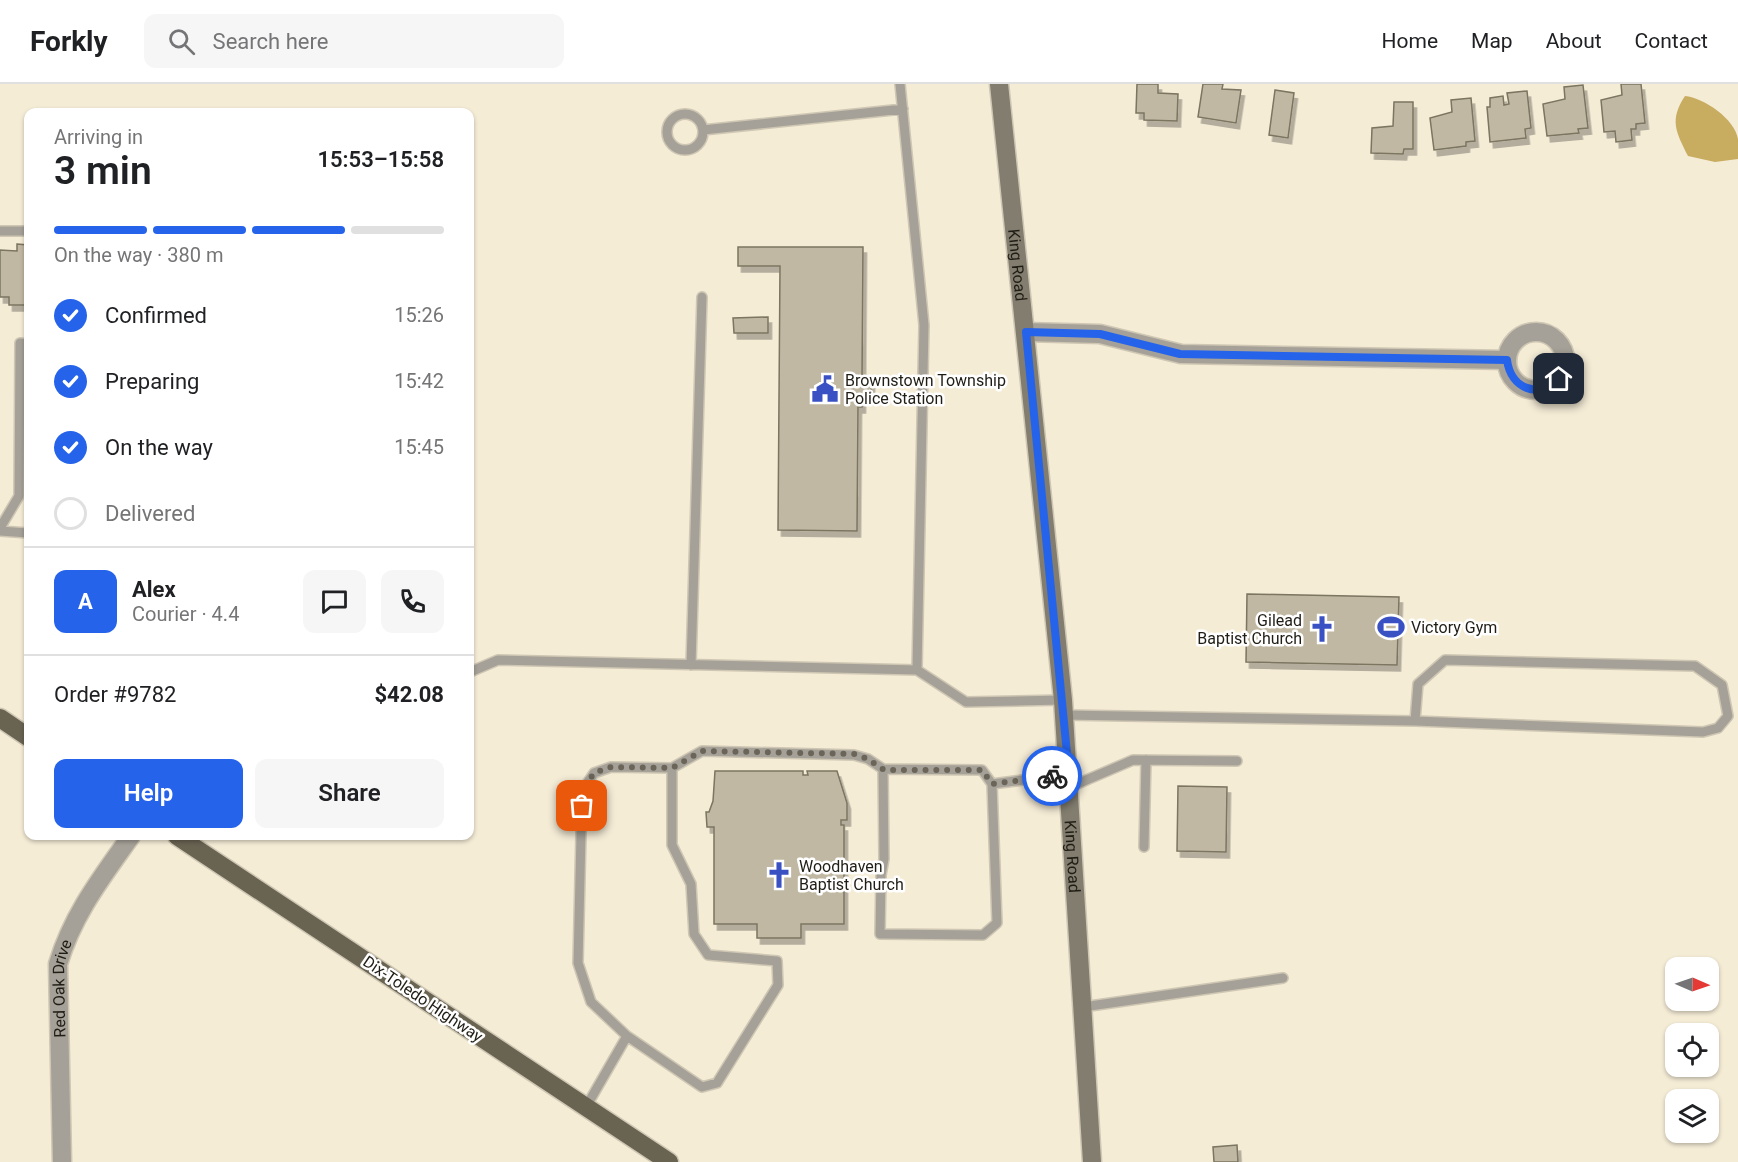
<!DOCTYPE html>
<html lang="en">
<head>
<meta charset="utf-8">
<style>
  :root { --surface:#fff; --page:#f6f6f6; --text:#202124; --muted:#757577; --line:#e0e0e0; --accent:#2563eb }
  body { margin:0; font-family:Roboto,sans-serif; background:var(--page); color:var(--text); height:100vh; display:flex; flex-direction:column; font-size:22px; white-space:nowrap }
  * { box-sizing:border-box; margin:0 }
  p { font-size:20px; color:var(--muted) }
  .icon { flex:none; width:33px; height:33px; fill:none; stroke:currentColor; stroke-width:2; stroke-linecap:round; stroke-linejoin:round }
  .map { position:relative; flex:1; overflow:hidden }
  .details { position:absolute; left:24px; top:24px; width:450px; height:732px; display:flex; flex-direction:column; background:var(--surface); border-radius:12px; box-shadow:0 2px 4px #0004 }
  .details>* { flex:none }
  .needle { width:39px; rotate:92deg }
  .controls { position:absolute; left:1665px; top:873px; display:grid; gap:12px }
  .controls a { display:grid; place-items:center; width:54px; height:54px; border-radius:12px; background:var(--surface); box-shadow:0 2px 4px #0004; font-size:30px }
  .pin { position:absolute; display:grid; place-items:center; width:51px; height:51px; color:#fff; margin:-26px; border-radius:12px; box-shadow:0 3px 9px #0006 }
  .courier { position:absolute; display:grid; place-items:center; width:60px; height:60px; margin:-30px; border:4px solid #2563eb; border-radius:50%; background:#fff; color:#222; box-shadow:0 2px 8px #0007 }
  .head em { font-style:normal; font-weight:600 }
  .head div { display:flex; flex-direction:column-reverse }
  .head { display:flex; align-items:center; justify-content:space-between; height:102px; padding:0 30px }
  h1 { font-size:39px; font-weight:600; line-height:45px }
  .bar { display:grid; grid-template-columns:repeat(4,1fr); gap:9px 6px; align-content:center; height:72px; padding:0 30px }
  .bar i { height:8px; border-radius:4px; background:var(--line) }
  .bar .on { background:var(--accent) }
  .bar p { grid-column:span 4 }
  .line { display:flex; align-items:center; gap:15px; padding:0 30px; border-top:2px solid var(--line) }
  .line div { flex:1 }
  .round { display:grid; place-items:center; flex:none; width:63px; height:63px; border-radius:12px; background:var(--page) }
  ol { padding:0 30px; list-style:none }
  li { display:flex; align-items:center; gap:18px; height:66px }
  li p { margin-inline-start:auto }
  li .icon { padding:6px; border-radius:50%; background:var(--accent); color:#fff; stroke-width:4 }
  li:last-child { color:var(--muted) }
  li i { width:33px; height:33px; border:3px solid var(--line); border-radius:50% }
  .cta { display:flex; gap:12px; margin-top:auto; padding:12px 30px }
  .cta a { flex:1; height:69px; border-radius:12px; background:var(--accent); color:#fff; font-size:24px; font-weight:600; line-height:69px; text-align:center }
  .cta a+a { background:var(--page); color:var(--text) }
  header { display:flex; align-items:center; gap:36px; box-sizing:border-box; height:84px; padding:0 30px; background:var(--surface); border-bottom:2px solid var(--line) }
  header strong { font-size:28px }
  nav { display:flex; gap:33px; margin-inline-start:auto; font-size:21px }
  .search { width:420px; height:54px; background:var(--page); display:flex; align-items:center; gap:15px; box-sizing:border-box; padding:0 21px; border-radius:12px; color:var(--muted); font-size:22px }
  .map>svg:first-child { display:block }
  .water { fill:#c8ac60 }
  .building { fill:#c0b8a3; stroke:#7b7460; stroke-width:1.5; filter:url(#shadow) }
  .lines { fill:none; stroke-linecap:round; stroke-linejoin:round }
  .lane-casing { stroke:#cfc7b3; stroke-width:12 }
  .street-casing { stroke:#cfc7b3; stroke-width:21 }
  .secondary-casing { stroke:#cfc7b3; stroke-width:21 }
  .primary-casing { stroke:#cfc7b3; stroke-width:21 }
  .lane { stroke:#a5a198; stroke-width:9 }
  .street { stroke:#a5a198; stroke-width:18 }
  .secondary { stroke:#827d6f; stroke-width:18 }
  .primary { stroke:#696352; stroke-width:18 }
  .done { stroke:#6b6559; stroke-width:6; stroke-dasharray:0 10.8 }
  .route { stroke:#2563eb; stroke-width:8 }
  .labels { text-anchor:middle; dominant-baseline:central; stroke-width:5; stroke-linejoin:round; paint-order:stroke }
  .street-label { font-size:16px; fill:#201d15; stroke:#fff }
  .poi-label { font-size:16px; fill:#201d15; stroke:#fff; text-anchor:start }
</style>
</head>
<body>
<header>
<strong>Forkly</strong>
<div class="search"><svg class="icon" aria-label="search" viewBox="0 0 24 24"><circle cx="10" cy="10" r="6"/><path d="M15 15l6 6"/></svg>Search here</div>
<nav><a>Home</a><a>Map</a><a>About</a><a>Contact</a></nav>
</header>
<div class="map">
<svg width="1738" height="1078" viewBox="0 0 1738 1078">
  <defs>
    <filter id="shadow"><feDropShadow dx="3.5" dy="6" stdDeviation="0" flood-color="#0004"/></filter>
  </defs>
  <rect width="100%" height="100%" fill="#f5ecd6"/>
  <path class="water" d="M1685 12C1704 14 1735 35 1738 55 1738 61 1738 69 1738 75L1715 78 1688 72C1676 48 1669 36 1685 12Z"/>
  <path class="building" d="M1137 0H1158V9L1178 10 1177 37 1144 36V29H1136Z
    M1203 0H1223L1222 5 1241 6 1236 39 1198 33Z
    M1621 0H1641L1645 39 1636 40V45H1631L1632 56 1616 58 1615 47 1604 48 1601 16 1622 11Z
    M1583 1 1588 44 1578 45 1579 49 1547 52 1543 20 1565 15 1564 3Z
    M1275 6 1294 9 1288 54 1269 51Z
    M1527 7 1531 44 1525 45 1526 54 1490 58 1487 23H1490V14L1503 12 1504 21 1509 20 1507 9Z
    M1471 14 1475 57 1466 58V62L1434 66 1430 34 1452 28 1451 16Z
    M1394 18H1413V65H1404L1403 70 1371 69 1372 44 1393 42Z
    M17 160 28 161V221H9V213H0V166L17 167Z
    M738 163H863L862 296H871V315H862V323H858L857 447 778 446 780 182H738Z
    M768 233V249H734L733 234Z
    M1247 510 1399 513 1397 581 1246 578Z
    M715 687H803V691H808L807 687H837L847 719V736H841V741H844V840H801V854H757V840H714V743H707L706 728H709L713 717Z
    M1178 702 1227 703 1226 768 1177 767Z
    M1237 1061 1238 1078H1214L1213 1063Z"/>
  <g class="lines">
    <defs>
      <path id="lane" d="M900 0 924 241 917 586
        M667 48a18 18 0 1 1 36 0a18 18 0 1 1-36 0Z
        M703 46 903 25
        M0 147H28
        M0 444 19 412 20 259 28 260
        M0 447 28 449
        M691 581 702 213
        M470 588 498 576 917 586 966 618 1063 616
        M1064 631 1415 637 1703 648 1718 644 1728 632 1722 601 1695 582 1445 576 1418 600 1415 637
        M883 685 884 775 881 791 880 850 983 851 997 839 992 700
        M1070 703 1133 676 1237 677
        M1144 763 1146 676
        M1083 923 1283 894
        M627 952 702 1003 717 999 778 901 777 877 708 871 694 850 691 800 672 761V684
        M586 1023 627 952 591 918 578 879 582 707 594 689 611 683 672 684 702 667 854 671 868 675 883 685 982 686 992 700 1069 690"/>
      <g id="street">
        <path d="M1026 248 1100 250 1181 270 1507 276"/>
        <circle cx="1536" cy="277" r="29"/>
        <path id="s1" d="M62 1078 58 880C73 830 102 793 131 752"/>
      </g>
      <g id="secondary">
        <path id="s2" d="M999 0 1063 616 1092 1078"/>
      </g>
      <path id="primary" d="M0 634 28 653
        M177 752 669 1078"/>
    </defs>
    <use href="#lane" class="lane-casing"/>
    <use href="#street" class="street-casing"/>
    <use href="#secondary" class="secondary-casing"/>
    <use href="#primary" class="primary-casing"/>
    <use href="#lane" class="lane"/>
    <use href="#street" class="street"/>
    <use href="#secondary" class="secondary"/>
    <use href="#primary" class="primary"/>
  </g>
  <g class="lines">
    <path class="done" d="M582 722V707L594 689 611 683 672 684 702 667 854 670 868 675 884 686H982L992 700 1052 692"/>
    <path class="route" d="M1052 692 1069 690 1026 248 1100 250 1180 270 1507 276C1511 305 1538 315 1559 295"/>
  </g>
  <defs>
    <symbol id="civic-bare" viewBox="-9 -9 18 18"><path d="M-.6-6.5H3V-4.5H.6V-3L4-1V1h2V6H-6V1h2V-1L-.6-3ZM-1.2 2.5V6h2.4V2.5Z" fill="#3a51c3" stroke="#fff" stroke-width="2.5" paint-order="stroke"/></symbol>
    <symbol id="stadium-bare" viewBox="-9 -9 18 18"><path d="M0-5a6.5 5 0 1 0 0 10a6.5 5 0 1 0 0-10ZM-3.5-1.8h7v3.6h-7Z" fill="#3a51c3" stroke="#fff" stroke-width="2.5" paint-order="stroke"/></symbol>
    <symbol id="church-bare" viewBox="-9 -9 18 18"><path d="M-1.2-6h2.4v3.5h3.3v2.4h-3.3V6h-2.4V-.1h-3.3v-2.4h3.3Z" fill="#3a51c3" stroke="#fff" stroke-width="2.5" paint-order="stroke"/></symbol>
  </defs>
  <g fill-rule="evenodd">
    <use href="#civic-bare" x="806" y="286" width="38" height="38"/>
    <use href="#stadium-bare" x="1372" y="524" width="38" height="38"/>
    <use href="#church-bare" x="1303" y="526" width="38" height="38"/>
    <use href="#church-bare" x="760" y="772" width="38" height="38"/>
  </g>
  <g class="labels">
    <g class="street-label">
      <text stroke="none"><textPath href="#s2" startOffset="182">King Road</textPath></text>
      <text stroke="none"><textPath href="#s2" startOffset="776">King Road</textPath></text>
      <text stroke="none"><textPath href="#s1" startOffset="174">Red Oak Drive</textPath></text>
      <text transform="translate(423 915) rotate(34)">Dix-Toledo Highway</text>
    </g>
    <g class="poi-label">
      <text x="845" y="296">Brownstown Township<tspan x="845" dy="18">Police Station</tspan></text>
      <text x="1302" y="536" text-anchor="end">Gilead<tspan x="1302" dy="18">Baptist Church</tspan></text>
      <text x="1411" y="543">Victory Gym</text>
      <text x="799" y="782">Woodhaven<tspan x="799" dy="18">Baptist Church</tspan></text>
    </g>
  </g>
</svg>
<div class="controls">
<a><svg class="needle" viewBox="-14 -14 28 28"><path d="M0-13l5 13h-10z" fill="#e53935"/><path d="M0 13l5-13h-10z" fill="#757577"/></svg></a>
<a><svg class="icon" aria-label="locate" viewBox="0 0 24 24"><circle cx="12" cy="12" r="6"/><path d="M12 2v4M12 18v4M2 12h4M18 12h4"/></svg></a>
<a><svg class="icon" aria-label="layers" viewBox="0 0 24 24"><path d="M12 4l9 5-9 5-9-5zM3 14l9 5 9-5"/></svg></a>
</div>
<div class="pin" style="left:582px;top:722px;background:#ea580c"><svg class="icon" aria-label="bag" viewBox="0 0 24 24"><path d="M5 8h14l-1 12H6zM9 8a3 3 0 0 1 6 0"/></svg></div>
<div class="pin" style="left:1559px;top:295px;background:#1f2937"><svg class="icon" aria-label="home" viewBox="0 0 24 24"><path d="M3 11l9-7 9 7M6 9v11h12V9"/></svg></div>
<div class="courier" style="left:1052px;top:692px"><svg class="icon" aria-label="bike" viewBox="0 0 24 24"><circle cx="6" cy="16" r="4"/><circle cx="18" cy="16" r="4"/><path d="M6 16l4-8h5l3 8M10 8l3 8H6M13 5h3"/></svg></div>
<section class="details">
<div class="head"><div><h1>3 min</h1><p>Arriving in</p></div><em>15:53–15:58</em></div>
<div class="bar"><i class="on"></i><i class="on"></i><i class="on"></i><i></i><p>On the way · 380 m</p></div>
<ol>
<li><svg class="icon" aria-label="check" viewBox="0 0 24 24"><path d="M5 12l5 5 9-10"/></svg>Confirmed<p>15:26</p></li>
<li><svg class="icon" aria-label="check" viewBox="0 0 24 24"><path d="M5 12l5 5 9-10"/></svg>Preparing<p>15:42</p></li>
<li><svg class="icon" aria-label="check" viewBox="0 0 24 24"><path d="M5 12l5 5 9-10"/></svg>On the way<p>15:45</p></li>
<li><i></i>Delivered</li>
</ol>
<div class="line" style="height:108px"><b class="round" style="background:var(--accent);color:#fff">A</b><div><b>Alex</b><p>Courier · 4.4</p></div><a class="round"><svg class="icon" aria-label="chat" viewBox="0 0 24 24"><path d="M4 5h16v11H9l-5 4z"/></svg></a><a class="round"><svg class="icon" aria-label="phone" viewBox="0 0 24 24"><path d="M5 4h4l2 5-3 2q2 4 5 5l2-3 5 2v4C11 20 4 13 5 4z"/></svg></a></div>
<div class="line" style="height:78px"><div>Order #9782</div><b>$42.08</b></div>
<div class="cta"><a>Help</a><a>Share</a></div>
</section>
</div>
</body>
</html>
